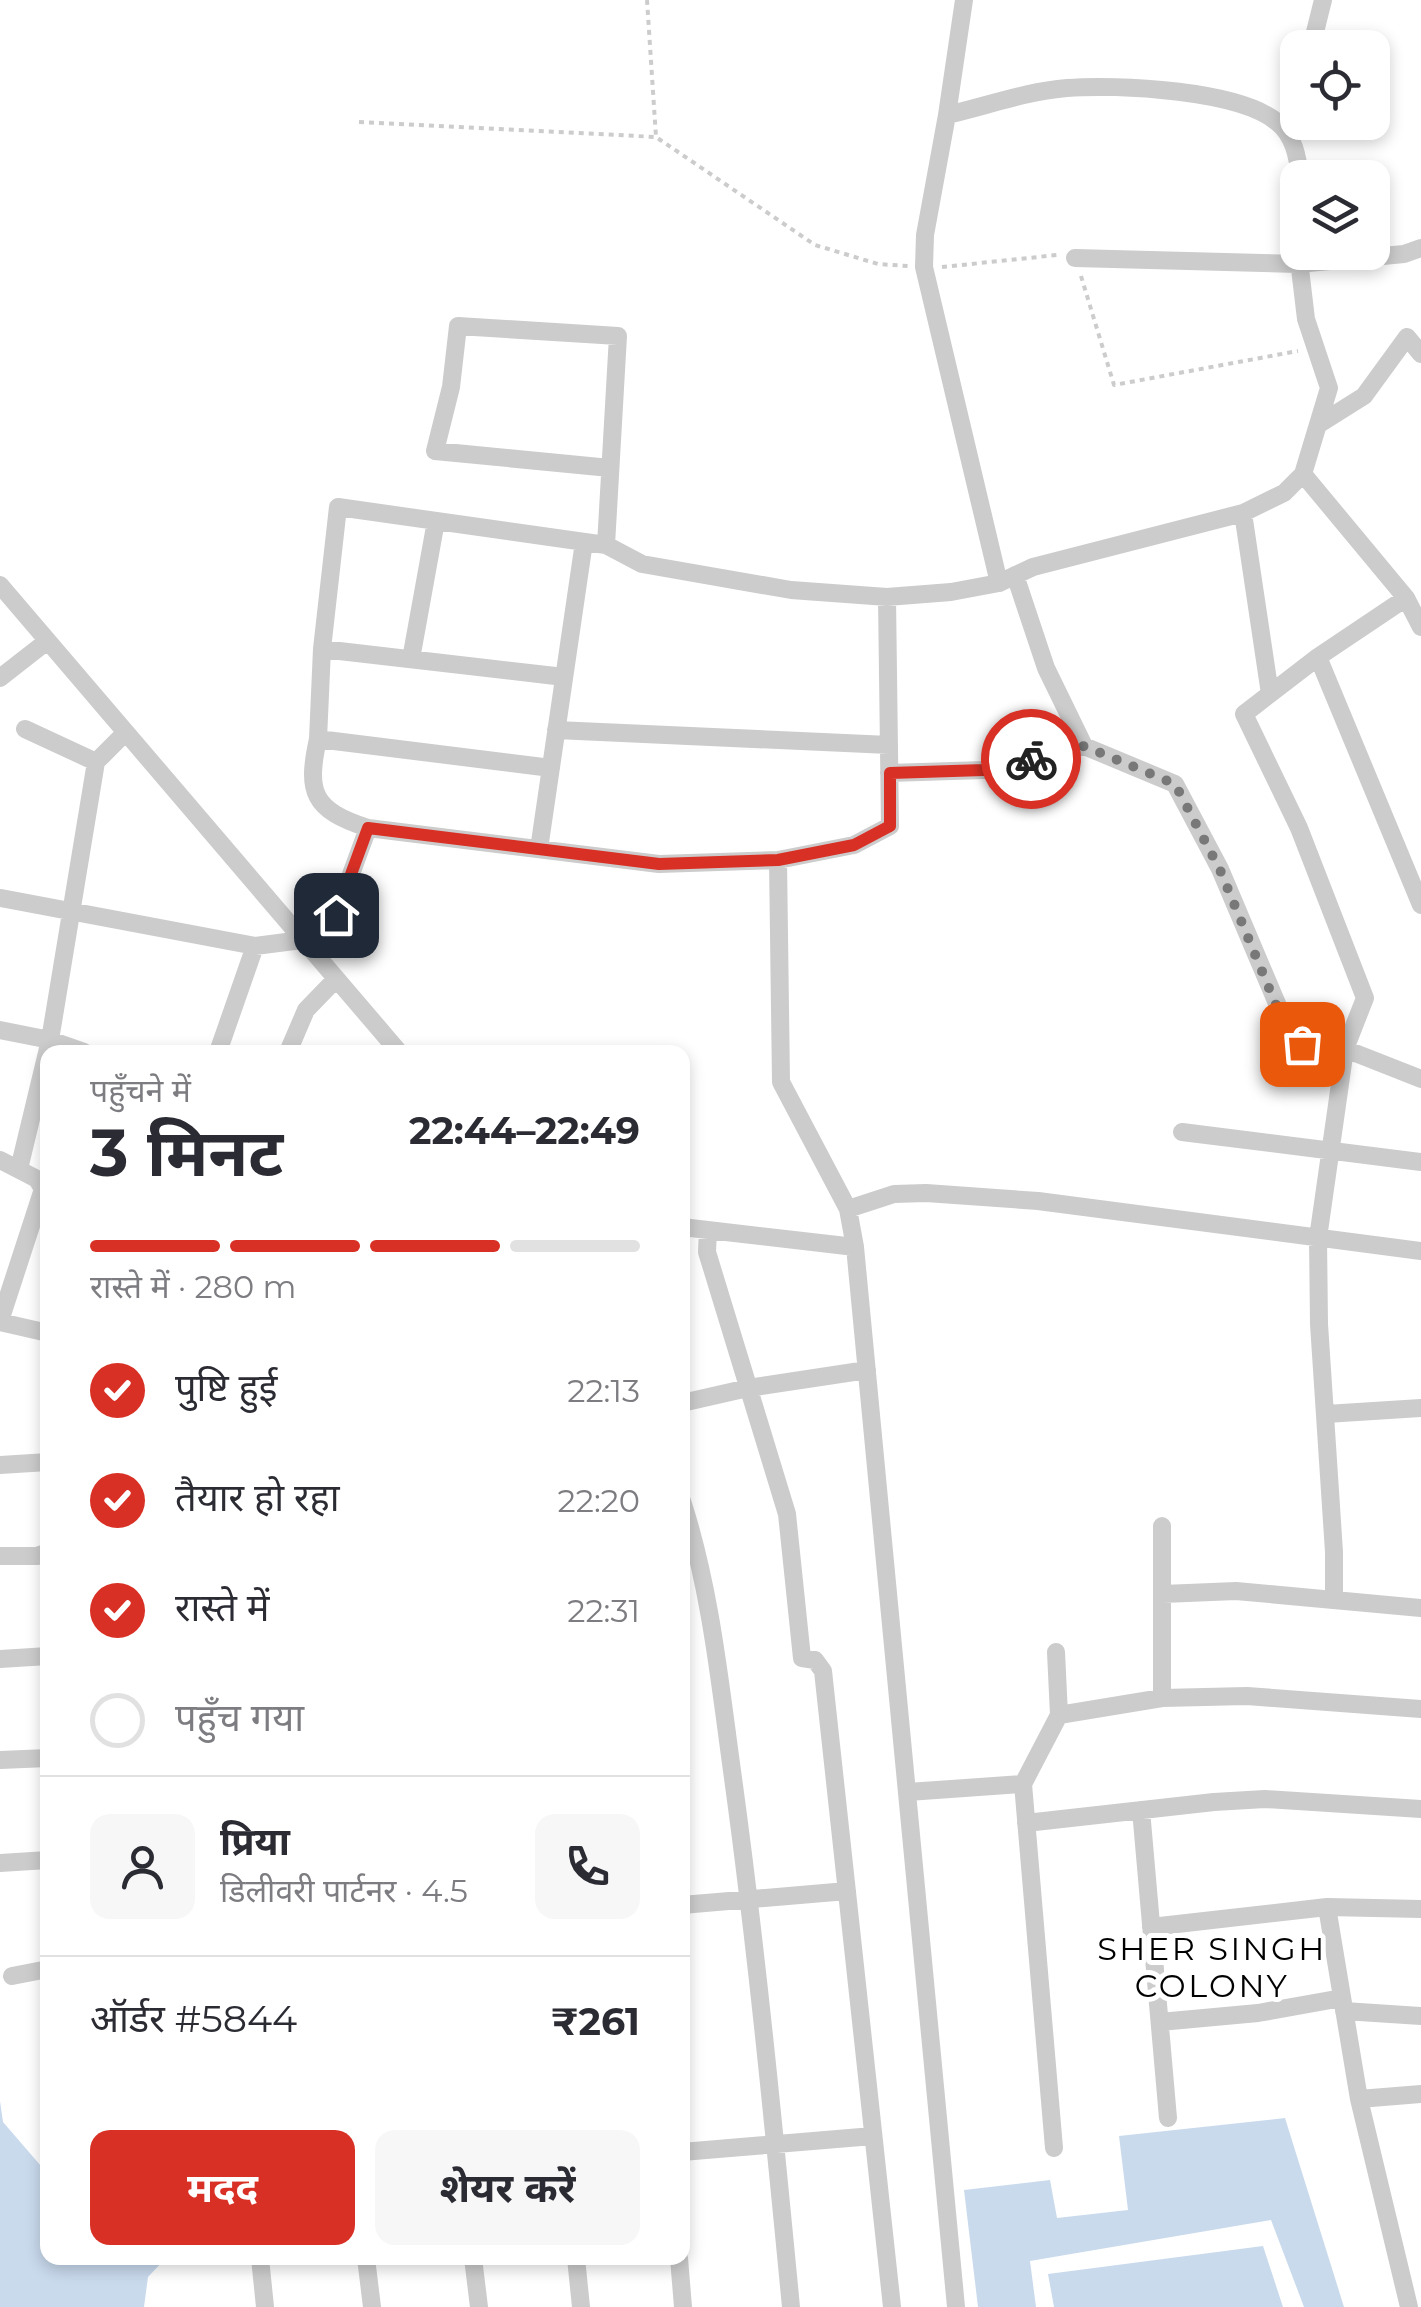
<!DOCTYPE html>
<html lang="hi">
<head>
<meta charset="utf-8">
<style>
  :root { --surface:#fff; --page:#f7f7f7; --text:#2b2b33; --muted:#7c7c81; --line:#e1e1e2; --accent:#d93025 }
  body { margin:0; font-family:Montserrat,"Noto Sans Devanagari",sans-serif; background:var(--page); color:var(--text); height:100vh; display:flex; flex-direction:column; font-size:38px; white-space:nowrap }
  * { box-sizing:border-box; margin:0 }
  p { font-size:32px; color:var(--muted) }
  .icon { flex:none; width:55px; height:55px; fill:none; stroke:currentColor; stroke-width:2; stroke-linecap:round; stroke-linejoin:round }
  .map { position:relative; flex:1; overflow:hidden }
  .sheet { position:absolute; left:40px; top:1045px; width:650px; height:1220px; display:flex; flex-direction:column; background:var(--surface); border-radius:20px; box-shadow:0 5px 15px #0003 }
  .sheet>* { flex:none }
  .controls { position:absolute; left:1280px; top:30px; display:grid; gap:20px }
  .controls a { display:grid; place-items:center; width:110px; height:110px; border-radius:20px; background:var(--surface); box-shadow:0 5px 15px #0003; font-size:50px }
  .pin { position:absolute; display:grid; place-items:center; width:85px; height:85px; color:#fff; margin:-42px; border-radius:20px; box-shadow:0 5px 15px #0006 }
  .courier { position:absolute; display:grid; place-items:center; width:100px; height:100px; margin:-50px; border:8px solid #d93025; border-radius:50%; background:#fff; color:#222; box-shadow:0 2px 12px #0007 }
  .headline em { font-style:normal; font-weight:700 }
  .headline div { display:flex; flex-direction:column-reverse }
  .headline { display:flex; align-items:center; justify-content:space-between; height:170px; padding:0 50px }
  h1 { font-size:65px; font-weight:700; line-height:75px }
  .bar { display:grid; grid-template-columns:repeat(4,1fr); gap:15px 10px; align-content:center; height:120px; padding:0 50px }
  .bar i { height:12px; border-radius:8px; background:var(--line) }
  .bar .selected { background:var(--accent) }
  .bar p { grid-column:span 4 }
  .line { display:flex; align-items:center; gap:25px; padding:0 50px; border-top:2px solid var(--line) }
  .line div { flex:1 }
  .round { display:grid; place-items:center; flex:none; width:105px; height:105px; border-radius:20px; background:var(--page) }
  ol { padding:0 50px; list-style:none }
  li { display:flex; align-items:center; gap:30px; height:110px }
  li p { margin-inline-start:auto }
  li .icon { padding:10px; border-radius:50%; background:var(--accent); color:#fff; stroke-width:4 }
  li:last-child { color:var(--muted) }
  li i { width:55px; height:55px; border:5px solid var(--line); border-radius:50% }
  .action { display:flex; gap:20px; margin-top:auto; padding:20px 50px }
  .action a { flex:1; height:115px; border-radius:20px; background:var(--accent); color:#fff; font-size:40px; font-weight:700; line-height:115px; text-align:center }
  .action a+a { background:var(--page); color:var(--text) }
  .map>svg:first-child { display:block }
  .water { fill:#c9daed }
  .lines { fill:none; stroke-linecap:round; stroke-linejoin:round }
  .path { stroke:#ccc; stroke-width:4; stroke-dasharray:5 5; stroke-linecap:butt }
  .street { stroke:#ccc; stroke-width:18 }
  .done { stroke:#787878; stroke-width:10; stroke-dasharray:0 18 }
  .route { stroke:#d93025; stroke-width:12 }
  .labels { text-anchor:middle; dominant-baseline:central; stroke-width:10; stroke-linejoin:round; paint-order:stroke }
  .neighbourhood-label { font-size:32px; letter-spacing:2.5px; fill:#000; stroke:#fff }
</style>
</head>
<body>
<div class="map">
<svg width="1421" height="2307" viewBox="0 0 1421 2307">
  <rect width="100%" height="100%" fill="#fff"/>
  <path class="water" d="M0 2101 3 2122 47 2173 48 2258H166L148 2277 144 2307H0Z
    M1285 2118 1344 2307H1304L1271 2220 1030 2261 1036 2307H978L964 2190 1050 2180 1057 2218 1128 2210 1119 2136Z
    M1263 2246 1283 2307H1054L1048 2274Z"/>
  <g class="lines">
    <path class="path" d="M647 0 656 137
      M359 122 656 137 815 245 878 264 908 266
      M942 267 1057 255
      M1081 276 1114 385 1298 351"/>
    <path class="street" d="M964 0 947 115 925 235 924 267 999 583
      M1311 48 1323 0
      M947 115C986 106 1028 91 1067 88 1117 84 1239 90 1277 122 1294 135 1298 158 1300 178
      M1288 134 1298 98
      M1075 258 1298 264 1404 254 1421 248
      M1321 423 1364 396 1407 337 1421 354
      M1303 474 1406 598 1421 627
      M1243 513 1270 694
      M606 545 618 336 458 326 451 387 435 451 610 468
      M1015 575 1046 668 1084 746 1175 784 1220 869 1292 1039 1302 1044 1345 1049 1421 1079
      M0 585 399 1052
      M322 649 564 677
      M1318 657 1421 905
      M411 659 436 521
      M0 678 46 642
      M25 729 96 762 125 733
      M556 730 889 745
      M318 739C306 793 313 810 368 828
      M551 768 318 739 322 649 338 507 606 545 642 564 791 590 887 597 951 592 999 583 1033 567 1243 513 1284 493 1303 474 1329 388 1306 319 1298 252
      M889 773 984 770 1084 746
      M539 849 584 542
      M778 860 781 1082 848 1209 855 1247 956 2307
      M1 898 255 946 302 940 336 915 368 828 659 864 778 860 854 845 890 826 887 597
      M0 1030 50 1040 84 1052
      M218 1052 255 946
      M288 1052 306 1010 335 980
      M1182 1132 1421 1162
      M0 1160 37 1179 43 1189 0 1321
      M19 1169 50 1040 96 762
      M848 1209 894 1194 926 1193 1038 1201 1421 1251
      M682 1227 855 1247
      M708 1230 707 1252 787 1514 802 1658 815 1660 823 1671 892 2307
      M0 1322 48 1333
      M682 1403 748 1388 867 1370
      M1326 1414 1421 1408
      M0 1465 48 1462
      M682 1501C711 1590 720 1685 733 1778 757 1953 774 2130 791 2307
      M0 1556H37L48 1552
      M1163 1594 1236 1591 1421 1608
      M1334 1600V1552L1319 1324 1318 1238 1345 1049 1365 998 1299 828 1244 714 1318 657 1406 598
      M0 1659 48 1656
      M1162 1698V1526
      M1059 1715 1162 1698 1247 1696 1421 1709
      M0 1760 48 1758
      M908 1792 1023 1784
      M1141 1810 1168 2118
      M1026 1823 1214 1802 1265 1799 1421 1809
      M0 1863 48 1860
      M682 1905 847 1891
      M1151 1927 1327 1907
      M12 1976 48 1969
      M1344 2011 1421 2016
      M1160 2022 1258 2013 1342 1998
      M1359 2099 1421 2094
      M1054 2148 1023 1784 1059 1715 1056 1652
      M682 2152 873 2136
      M260 2258 265 2307
      M366 2258 372 2307
      M473 2258 479 2307
      M576 2258 581 2307
      M679 2258 683 2307
      M1409 2307 1359 2099 1327 1907 1421 1909"/>
  </g>
  <g class="lines">
    <path class="done" d="M1031 759 1084 746 1175 784 1220 870 1288 1034 1302 1044"/>
    <path class="route" d="M336 915 368 828 659 864 778 860 854 845 890 826V773L984 770 1031 759"/>
  </g>
  <g class="labels">
    <g class="neighbourhood-label">
      <text x="1212" y="1948">SHER SINGH<tspan x="1212" dy="37">COLONY</tspan></text>
    </g>
  </g>
</svg>
<div class="controls">
<a><svg class="icon" aria-label="locate" viewBox="0 0 24 24"><circle cx="12" cy="12" r="6"/><path d="M12 2v4M12 18v4M2 12h4M18 12h4"/></svg></a>
<a><svg class="icon" aria-label="layers" viewBox="0 0 24 24"><path d="M12 4l9 5-9 5-9-5zM3 14l9 5 9-5"/></svg></a>
</div>
<div class="pin" style="left:1302px;top:1044px;background:#ea580c"><svg class="icon" aria-label="bag" viewBox="0 0 24 24"><path d="M5 8h14l-1 12H6zM9 8a3 3 0 0 1 6 0"/></svg></div>
<div class="pin" style="left:336px;top:915px;background:#1f2937"><svg class="icon" aria-label="home" viewBox="0 0 24 24"><path d="M3 11l9-7 9 7M6 9v11h12V9"/></svg></div>
<div class="courier" style="left:1031px;top:759px"><svg class="icon" aria-label="bike" viewBox="0 0 24 24"><circle cx="6" cy="16" r="4"/><circle cx="18" cy="16" r="4"/><path d="M6 16l4-8h5l3 8M10 8l3 8H6M13 5h3"/></svg></div>
<section class="sheet">
<div class="headline"><div><h1>3 मिनट</h1><p>पहुँचने में</p></div><em>22:44–22:49</em></div>
<div class="bar"><i class="selected"></i><i class="selected"></i><i class="selected"></i><i></i><p>रास्ते में · 280 m</p></div>
<ol>
<li><svg class="icon" aria-label="check" viewBox="0 0 24 24"><path d="M5 12l5 5 9-10"/></svg>पुष्टि हुई<p>22:13</p></li>
<li><svg class="icon" aria-label="check" viewBox="0 0 24 24"><path d="M5 12l5 5 9-10"/></svg>तैयार हो रहा<p>22:20</p></li>
<li><svg class="icon" aria-label="check" viewBox="0 0 24 24"><path d="M5 12l5 5 9-10"/></svg>रास्ते में<p>22:31</p></li>
<li><i></i>पहुँच गया</li>
</ol>
<div class="line" style="height:180px"><a class="round"><svg class="icon" aria-label="person" viewBox="0 0 24 24"><circle cx="12" cy="8" r="4"/><path d="M4 21q1-7 8-7t8 7"/></svg></a><div><b>प्रिया</b><p>डिलीवरी पार्टनर · 4.5</p></div><a class="round"><svg class="icon" aria-label="phone" viewBox="0 0 24 24"><path d="M5 4h4l2 5-3 2q2 4 5 5l2-3 5 2v4C11 20 4 13 5 4z"/></svg></a></div>
<div class="line" style="height:130px"><div>ऑर्डर #5844</div><b>₹261</b></div>
<div class="action"><a>मदद</a><a>शेयर करें</a></div>
</section>
</div>
</body>
</html>
